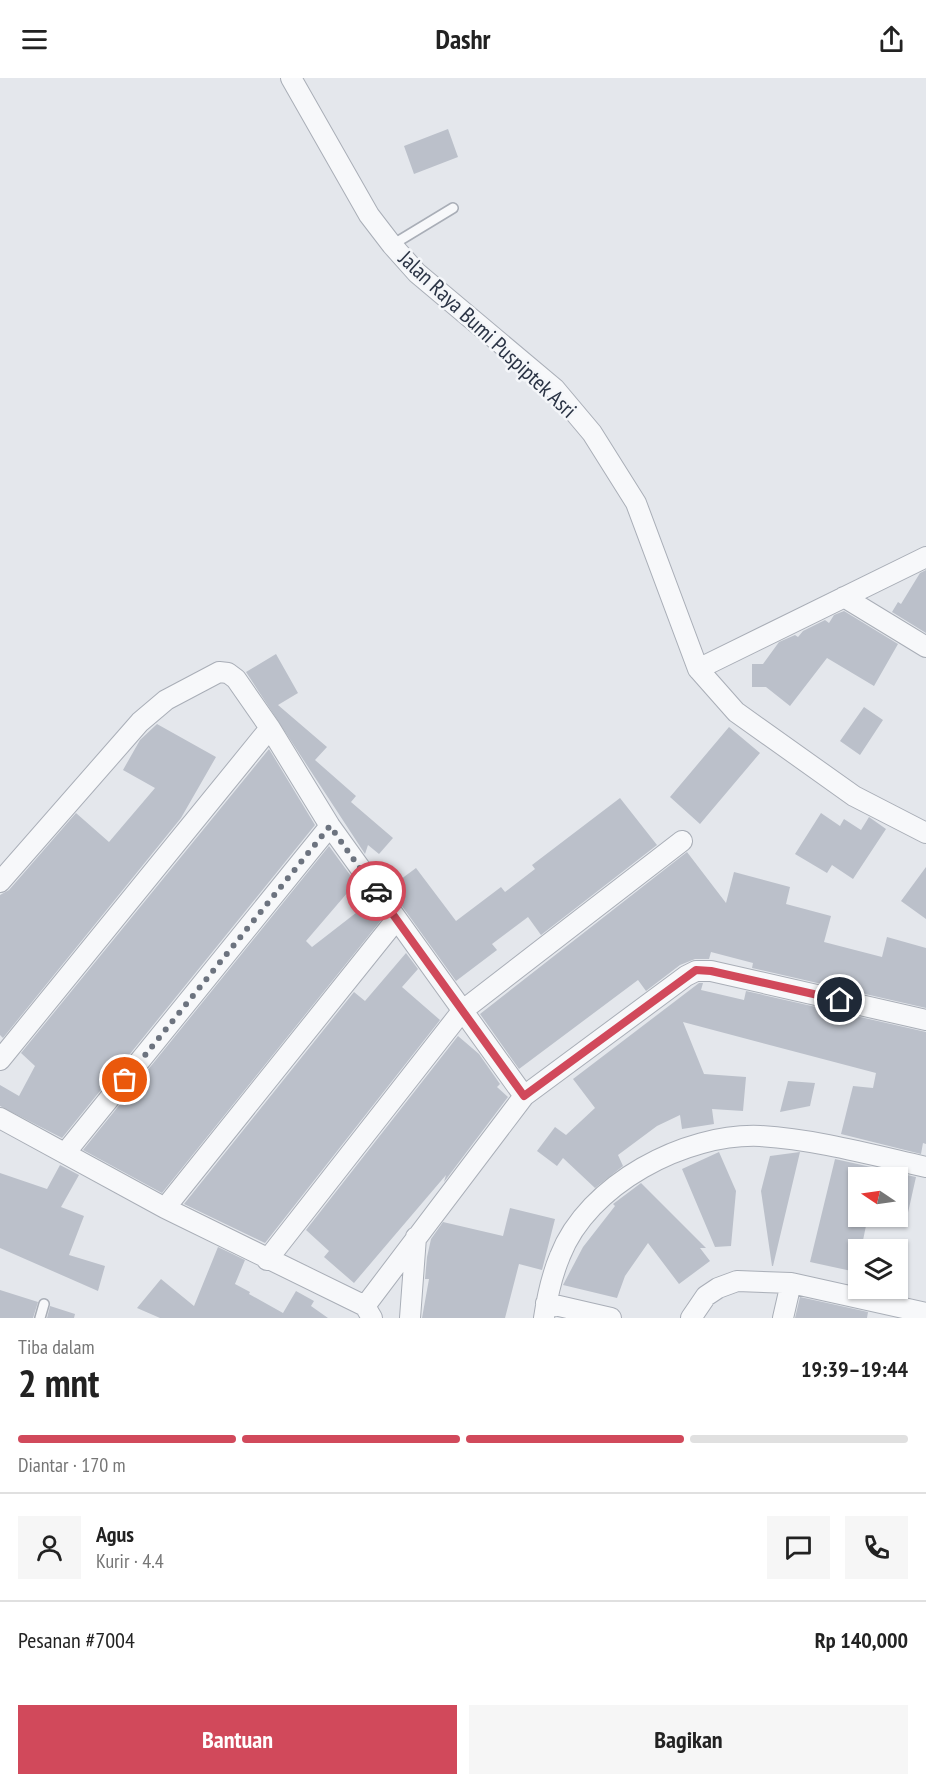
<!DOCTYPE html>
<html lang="id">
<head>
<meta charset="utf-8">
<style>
  :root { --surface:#fff; --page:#f6f6f6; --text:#222; --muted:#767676; --line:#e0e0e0; --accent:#d1495b }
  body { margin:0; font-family:"PT Sans Narrow",sans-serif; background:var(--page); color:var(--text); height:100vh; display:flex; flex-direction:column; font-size:22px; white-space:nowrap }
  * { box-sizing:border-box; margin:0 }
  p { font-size:20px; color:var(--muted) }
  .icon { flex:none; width:33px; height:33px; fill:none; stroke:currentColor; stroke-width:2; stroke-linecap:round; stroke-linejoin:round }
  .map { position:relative; height:1240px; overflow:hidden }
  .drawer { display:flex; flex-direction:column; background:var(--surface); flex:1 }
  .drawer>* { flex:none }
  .needle { width:39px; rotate:283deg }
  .fabs { position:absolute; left:848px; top:1089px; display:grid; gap:12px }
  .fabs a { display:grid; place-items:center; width:60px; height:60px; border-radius:0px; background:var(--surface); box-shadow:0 2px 4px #0004; font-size:30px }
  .pin { position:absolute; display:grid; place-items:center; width:51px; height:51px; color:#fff; margin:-26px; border:3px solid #fff; border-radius:50%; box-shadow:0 2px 6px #0007 }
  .courier { position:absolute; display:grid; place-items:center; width:60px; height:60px; margin:-30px; border:4px solid #d1495b; border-radius:50%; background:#fff; color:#222; box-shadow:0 2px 8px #0007 }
  .head em { font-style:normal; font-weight:800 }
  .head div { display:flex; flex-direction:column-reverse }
  .head { display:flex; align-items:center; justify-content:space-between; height:102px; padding:0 18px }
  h1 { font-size:39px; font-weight:800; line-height:45px }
  .bar { display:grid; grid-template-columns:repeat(4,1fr); gap:9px 6px; align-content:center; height:72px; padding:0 18px }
  .bar i { height:8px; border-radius:4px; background:var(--line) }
  .bar .selected { background:var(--accent) }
  .bar p { grid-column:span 4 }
  .line { display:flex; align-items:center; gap:15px; padding:0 18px; border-top:2px solid var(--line) }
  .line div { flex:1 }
  .round { display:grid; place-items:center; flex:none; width:63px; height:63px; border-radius:0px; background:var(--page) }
  .cta { display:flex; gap:12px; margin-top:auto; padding:12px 18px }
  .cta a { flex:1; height:69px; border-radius:0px; background:var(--accent); color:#fff; font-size:24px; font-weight:800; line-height:69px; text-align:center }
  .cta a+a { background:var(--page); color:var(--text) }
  header { display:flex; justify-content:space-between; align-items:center; height:78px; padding:0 18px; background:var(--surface); font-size:27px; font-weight:800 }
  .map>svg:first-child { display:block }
  .building { fill:#bbc0ca }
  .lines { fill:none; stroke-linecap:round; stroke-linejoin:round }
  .lane-casing { stroke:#a9aeb7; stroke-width:12 }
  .street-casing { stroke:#a9aeb7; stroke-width:22 }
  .lane { stroke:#f7f8fa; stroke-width:9 }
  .street { stroke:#f7f8fa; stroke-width:20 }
  .done { stroke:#6c737f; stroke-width:6; stroke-dasharray:0 10.8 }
  .route { stroke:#d1495b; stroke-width:8 }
  .labels { text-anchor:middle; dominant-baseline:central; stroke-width:5; stroke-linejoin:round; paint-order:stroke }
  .street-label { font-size:22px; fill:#2b3445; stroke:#f4f6f9 }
</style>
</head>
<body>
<header><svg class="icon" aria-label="menu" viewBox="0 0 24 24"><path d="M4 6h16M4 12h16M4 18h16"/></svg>Dashr<svg class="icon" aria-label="share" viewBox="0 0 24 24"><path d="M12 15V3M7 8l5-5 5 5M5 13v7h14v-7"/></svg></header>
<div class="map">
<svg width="926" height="1240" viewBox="0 0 926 1240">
  <rect width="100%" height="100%" fill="#e4e7ec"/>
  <path class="building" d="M448 51 458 79 414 96 404 68Z
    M926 492V555L892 534 898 524 901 526 920 495Z
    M844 533 898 566 874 608 827 580 790 628 766 609H752V586H763L779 564 795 557 798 559 803 553 825 542 829 545 834 537Z
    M276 576 298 615 278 627 327 669 315 682 356 718 351 724 393 760 379 776 368 767 365 776 246 594Z
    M864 629 883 642 860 677 840 663Z
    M157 646 216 679 181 740 3 960 0 957V817L9 812 76 735 109 764 155 710 123 692 140 662Z
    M729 649 760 675 700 746 670 719Z
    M269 671 315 747 62 1060 0 1028V1007L19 1018 35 988 21 975Z
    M620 720 657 767 541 857 528 839 492 866 497 872 456 903 389 810 416 790 456 843 501 809 505 814 535 791 532 787Z
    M821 735 840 748 844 741 861 752 869 739 886 751 853 801 832 787 827 795 795 776Z
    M329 768 353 801 348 814 306 863 312 869 370 824 382 841 162 1115 83 1072Z
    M687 774 726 825 734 794 790 809 786 826 831 838 824 864 882 879 887 859 926 870V930L752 890 753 885 711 874 709 881H695L680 887 646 913 638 902 519 991 480 936Z
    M926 789V841L901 823Z
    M406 875 418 891 402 909 440 942 265 1165 184 1126 354 914 365 923Z
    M699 905H703L701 912 744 922 746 913 926 954V1066L923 1065 921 1076 841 1056 853 1008 873 1010 876 995 683 944 704 996 746 999 743 1033 712 1031 714 1046 682 1051 680 1037 657 1048 618 1077 623 1088 595 1110 563 1080 557 1088 537 1073 555 1049 566 1057 595 1030 573 1001Z
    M458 958 479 976 500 1006 497 1009 508 1019 444 1104 446 1097 354 1205 324 1179 329 1173 306 1152Z
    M788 1003 815 1005 810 1028 780 1034Z
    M719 1074 736 1113 731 1168 715 1169 682 1091Z
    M800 1074 773 1188H772L761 1113 770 1078Z
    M835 1081 916 1099 905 1148H897V1100H858V1138H868L861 1172H858L856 1194 810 1184Z
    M60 1087 79 1097 61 1129 84 1138 69 1177 105 1188 98 1213 0 1170V1095L47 1111Z
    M641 1105 706 1170H700L710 1183 679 1206 648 1165 625 1198 617 1220 563 1207 583 1169 615 1128 613 1126Z
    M510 1130 555 1141 542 1192 519 1186 505 1240H422L429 1201H425L427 1179 431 1161 443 1144 503 1158Z
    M218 1169 245 1182 235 1206 250 1214 249 1216 283 1235 296 1213 314 1223 311 1228 328 1240H160L137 1230 161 1201 194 1228Z
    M0 1212 38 1224 33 1240H0Z
    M800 1219 868 1234 867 1240H795Z
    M50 1228 75 1236 74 1240H47Z"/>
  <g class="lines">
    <defs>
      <path id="lane" d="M392 167 453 130
        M40 1240 44 1226"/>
      <path id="street" d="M291 0 369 137 392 167 417 195 555 311 592 355 636 425 698 591 736 634 854 718 926 755
        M844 519 926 569
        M698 591 926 479
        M0 804 140 644 166 622 219 594 228 595 236 601 270 650 330 748 524 1018
        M0 982 270 650
        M0 1040 165 1130 365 1228 372 1240
        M66 1074 330 748
        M165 1130 396 842
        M267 1182 462 933 682 763
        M546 1225 611 1240
        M365 1228 524 1018 686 898 696 893H711L926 942
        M410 1240 416 1159
        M544 1240C547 1220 552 1197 560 1178 588 1106 685 1055 760 1058 814 1061 873 1077 926 1089
        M691 1240 706 1218 718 1210 737 1203 791 1205 926 1235
        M783 1240 791 1205"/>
    </defs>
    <use href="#lane" class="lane-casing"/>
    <use href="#street" class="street-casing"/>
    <use href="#lane" class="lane"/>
    <use href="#street" class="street"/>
  </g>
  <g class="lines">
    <path class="done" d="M125 1002 330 748 376 813"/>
    <path class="route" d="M376 813 524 1018 696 892 711 893 840 922"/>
  </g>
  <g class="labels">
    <g class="street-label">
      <text transform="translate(488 256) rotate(43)">Jalan Raya Bumi Puspiptek Asri</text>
    </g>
  </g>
</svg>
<div class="fabs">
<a><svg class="needle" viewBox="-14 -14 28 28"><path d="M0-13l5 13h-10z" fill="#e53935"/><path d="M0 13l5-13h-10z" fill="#767676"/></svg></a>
<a><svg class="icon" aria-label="layers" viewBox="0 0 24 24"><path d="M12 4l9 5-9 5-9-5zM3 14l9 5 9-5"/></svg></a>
</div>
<div class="pin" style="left:125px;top:1002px;background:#ea580c"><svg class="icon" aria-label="bag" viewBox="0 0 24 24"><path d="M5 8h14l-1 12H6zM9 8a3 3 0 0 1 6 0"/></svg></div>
<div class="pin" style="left:840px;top:922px;background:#1f2937"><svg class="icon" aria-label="home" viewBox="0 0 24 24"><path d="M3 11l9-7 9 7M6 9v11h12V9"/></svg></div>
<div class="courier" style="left:376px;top:813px"><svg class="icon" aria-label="car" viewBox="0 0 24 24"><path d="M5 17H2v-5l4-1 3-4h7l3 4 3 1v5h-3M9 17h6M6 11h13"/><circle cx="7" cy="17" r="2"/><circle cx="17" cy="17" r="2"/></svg></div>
</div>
<section class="drawer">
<div class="head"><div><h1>2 mnt</h1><p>Tiba dalam</p></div><em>19:39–19:44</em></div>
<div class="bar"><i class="selected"></i><i class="selected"></i><i class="selected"></i><i></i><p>Diantar · 170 m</p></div>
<div class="line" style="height:108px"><a class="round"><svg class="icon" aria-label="person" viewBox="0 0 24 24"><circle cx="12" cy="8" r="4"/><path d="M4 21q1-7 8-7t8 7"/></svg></a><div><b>Agus</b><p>Kurir · 4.4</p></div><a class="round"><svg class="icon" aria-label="chat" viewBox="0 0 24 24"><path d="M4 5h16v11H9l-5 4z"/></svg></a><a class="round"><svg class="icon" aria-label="phone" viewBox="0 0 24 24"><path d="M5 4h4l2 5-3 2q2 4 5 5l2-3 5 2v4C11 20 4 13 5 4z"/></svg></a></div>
<div class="line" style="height:78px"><div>Pesanan #7004</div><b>Rp 140,000</b></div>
<div class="cta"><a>Bantuan</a><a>Bagikan</a></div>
</section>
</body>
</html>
